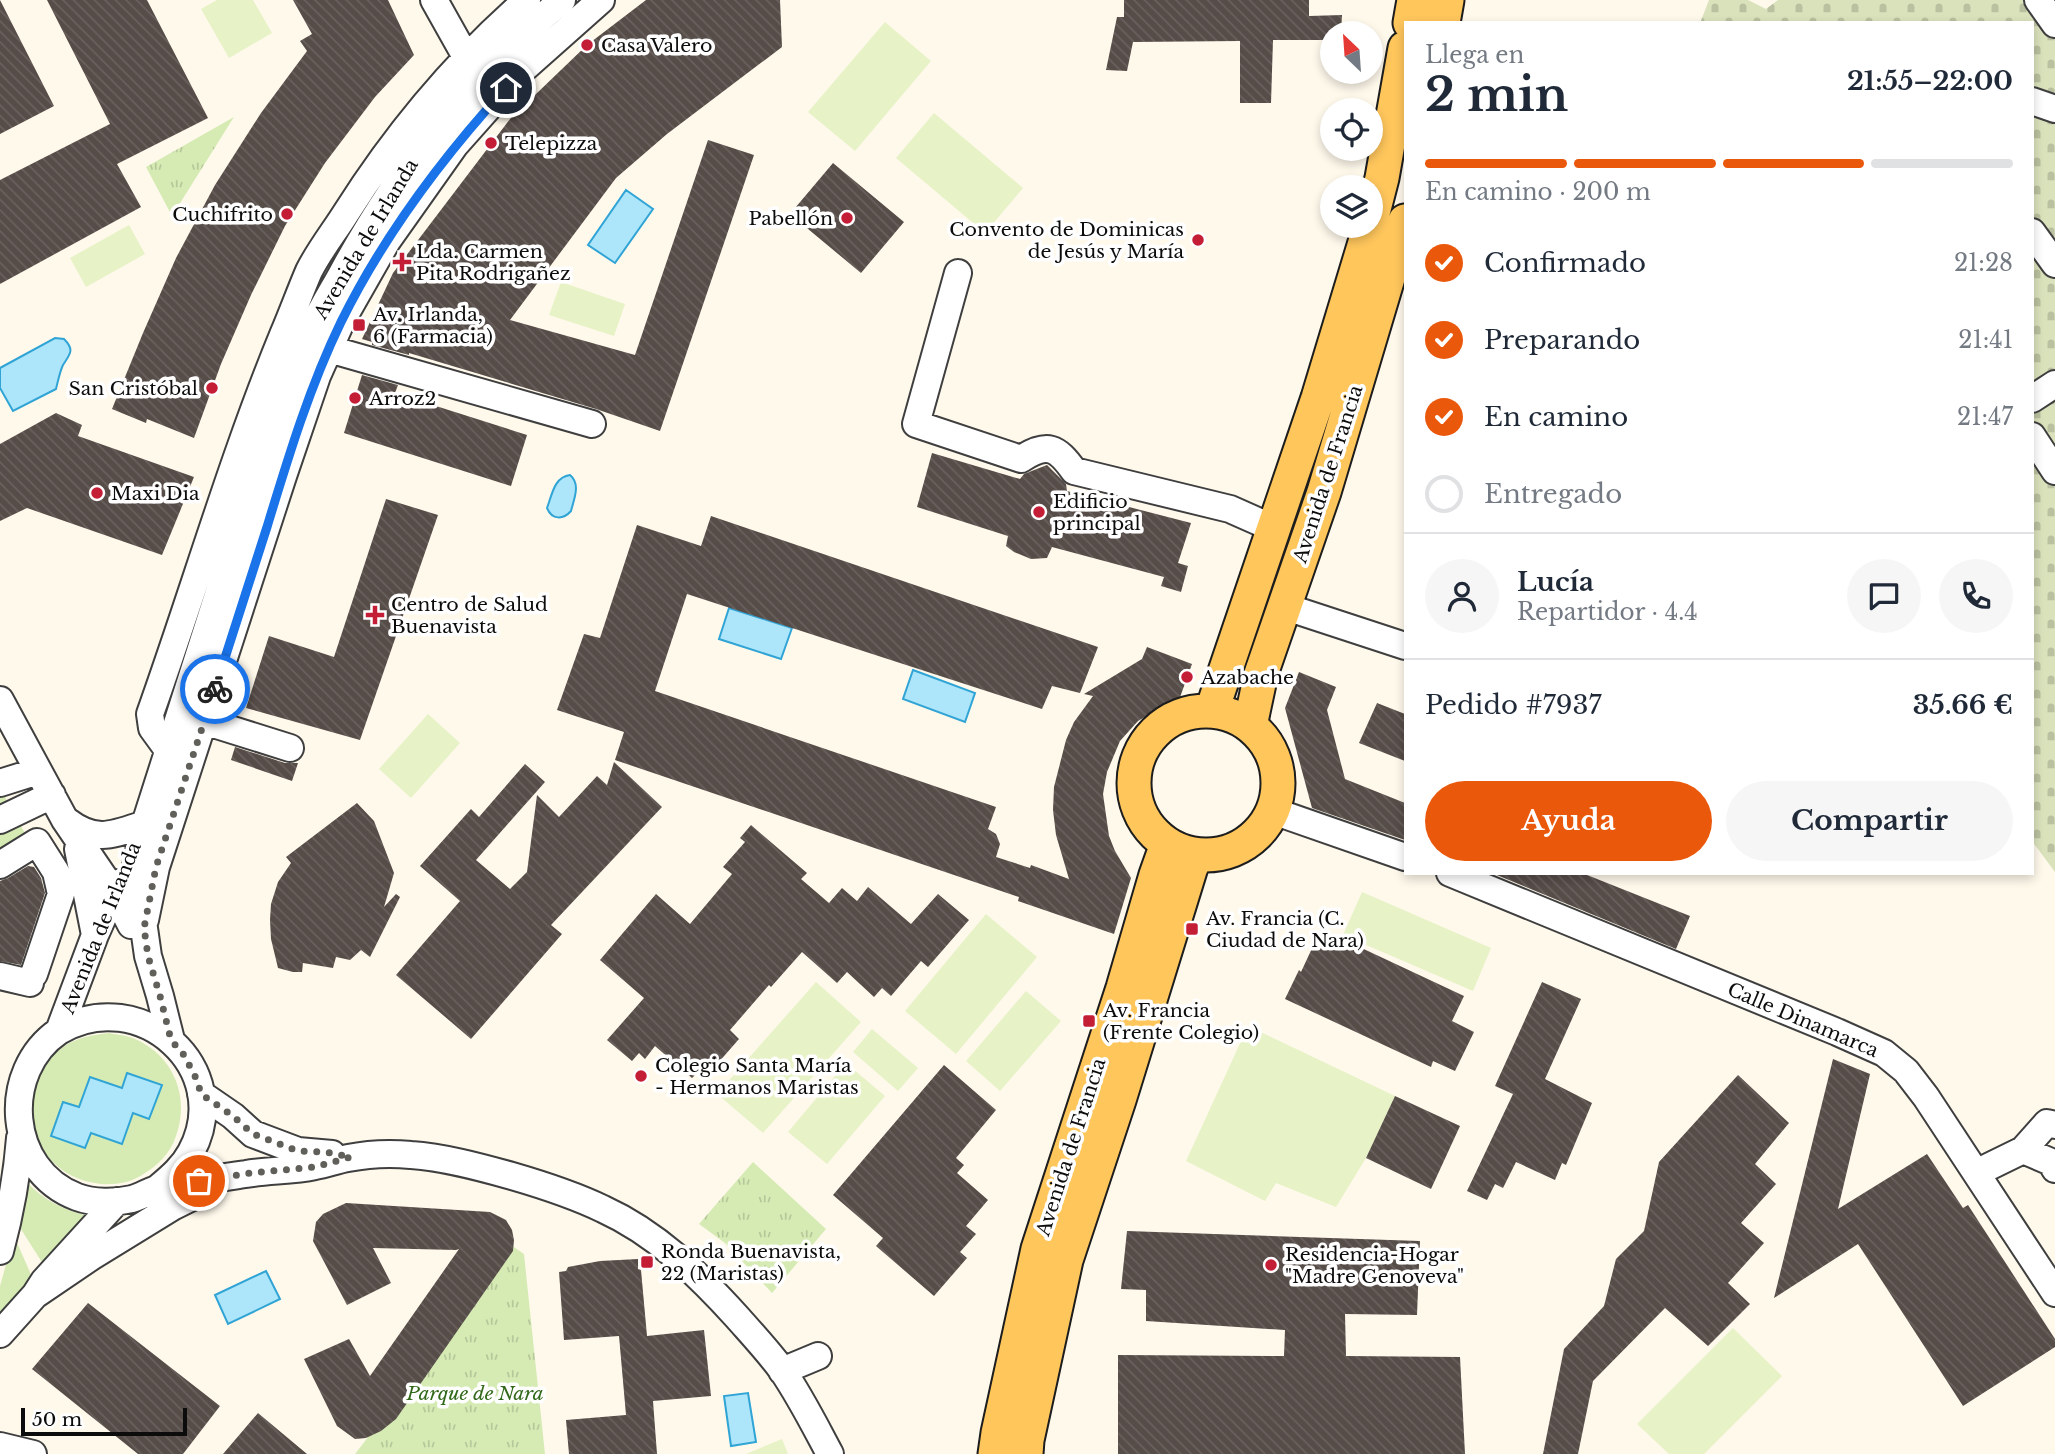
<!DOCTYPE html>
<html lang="es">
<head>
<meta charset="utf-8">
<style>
  :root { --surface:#fff; --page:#f6f6f7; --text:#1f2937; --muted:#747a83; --line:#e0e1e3; --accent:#ea580c }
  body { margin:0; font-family:"Libre Baskerville",serif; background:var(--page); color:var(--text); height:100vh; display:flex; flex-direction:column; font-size:26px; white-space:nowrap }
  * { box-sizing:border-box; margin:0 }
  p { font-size:23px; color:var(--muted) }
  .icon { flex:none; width:38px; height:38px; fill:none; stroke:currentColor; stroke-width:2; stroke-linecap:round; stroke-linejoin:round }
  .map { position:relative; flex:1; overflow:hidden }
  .sheet { position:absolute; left:1404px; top:21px; width:630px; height:854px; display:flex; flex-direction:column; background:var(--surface); border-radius:0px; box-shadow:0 4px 10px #0003 }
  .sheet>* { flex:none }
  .needle { width:46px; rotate:335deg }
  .controls { position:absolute; left:1320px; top:21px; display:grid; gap:14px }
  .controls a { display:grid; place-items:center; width:63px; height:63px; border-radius:50%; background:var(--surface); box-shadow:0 4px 10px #0003; font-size:35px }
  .scale { position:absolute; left:21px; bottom:18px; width:166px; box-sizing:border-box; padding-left:7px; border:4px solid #0c0c0c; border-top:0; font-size:19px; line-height:24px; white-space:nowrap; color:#0c0c0c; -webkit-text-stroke:5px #fff; paint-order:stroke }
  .pin { position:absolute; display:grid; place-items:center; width:60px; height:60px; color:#fff; margin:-30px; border:4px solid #fff; border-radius:50%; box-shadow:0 2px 7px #0007 }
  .courier { position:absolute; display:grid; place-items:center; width:70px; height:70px; margin:-35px; border:5px solid #1a73e8; border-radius:50%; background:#fff; color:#222; box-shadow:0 2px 9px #0007 }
  .head em { font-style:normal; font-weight:800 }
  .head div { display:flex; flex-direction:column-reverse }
  .head { display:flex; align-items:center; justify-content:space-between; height:119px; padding:0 21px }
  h1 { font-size:46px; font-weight:800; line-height:52px }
  .bar { display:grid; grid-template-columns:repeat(4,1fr); gap:10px 7px; align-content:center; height:84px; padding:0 21px }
  .bar i { height:9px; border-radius:5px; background:var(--line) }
  .bar .on { background:var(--accent) }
  .bar p { grid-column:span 4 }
  .line { display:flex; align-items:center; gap:18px; padding:0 21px; border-top:2px solid var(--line) }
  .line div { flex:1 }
  .round { display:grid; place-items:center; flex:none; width:74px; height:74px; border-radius:37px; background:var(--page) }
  ol { padding:0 21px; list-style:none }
  li { display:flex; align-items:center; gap:21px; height:77px }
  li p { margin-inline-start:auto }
  li .icon { padding:7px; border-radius:50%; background:var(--accent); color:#fff; stroke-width:4 }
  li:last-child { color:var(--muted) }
  li i { width:38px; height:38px; border:4px solid var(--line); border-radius:50% }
  .primary-button { display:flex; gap:14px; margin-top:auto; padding:14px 21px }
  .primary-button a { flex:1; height:80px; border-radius:42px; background:var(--accent); color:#fff; font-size:28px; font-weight:800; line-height:80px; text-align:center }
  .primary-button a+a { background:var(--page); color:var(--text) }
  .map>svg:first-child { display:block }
  .grass { fill:#d6ebb4; fill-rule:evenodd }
  .cemetery { fill:url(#cemetery-stones) }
  .park { fill:url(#park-tufts) }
  .pitch { fill:#e7f2c6 }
  .water { fill:#ade5fa; stroke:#30a4d5; stroke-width:2 }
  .building { fill:url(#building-back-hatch) }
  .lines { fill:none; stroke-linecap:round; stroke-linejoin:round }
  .minor-casing { stroke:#3f3f3f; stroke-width:30 }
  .major-casing { stroke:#1d1d1d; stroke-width:37 }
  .minor { stroke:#fff; stroke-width:26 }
  .major { stroke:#ffc65c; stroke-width:33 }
  .done { stroke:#615f5a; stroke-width:7; stroke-dasharray:0 12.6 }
  .route { stroke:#1a73e8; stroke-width:9 }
  .poi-dot { fill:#c41d36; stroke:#fff; stroke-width:2.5 }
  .labels { text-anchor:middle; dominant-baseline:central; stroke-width:7; stroke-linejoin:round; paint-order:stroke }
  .poi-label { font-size:19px; fill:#0c0c0c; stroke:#fff; text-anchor:start }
  .street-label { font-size:19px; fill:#0c0c0c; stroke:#fff }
  .park-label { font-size:19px; font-style:italic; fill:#326819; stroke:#fff }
</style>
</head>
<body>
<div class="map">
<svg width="2055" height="1454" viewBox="0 0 2055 1454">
  <defs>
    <pattern id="cemetery-stones" width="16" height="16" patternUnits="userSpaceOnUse" patternTransform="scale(1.75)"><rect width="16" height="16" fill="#dae2bc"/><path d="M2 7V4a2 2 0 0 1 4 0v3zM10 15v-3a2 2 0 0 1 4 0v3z" fill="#bac1a0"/></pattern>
    <pattern id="park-tufts" width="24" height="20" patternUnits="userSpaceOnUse" patternTransform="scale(1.75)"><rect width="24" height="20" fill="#d6ebb4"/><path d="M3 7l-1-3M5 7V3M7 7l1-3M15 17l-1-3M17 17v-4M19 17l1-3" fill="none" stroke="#b6c89a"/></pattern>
    <pattern id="building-back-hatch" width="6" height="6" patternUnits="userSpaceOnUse" patternTransform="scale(1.75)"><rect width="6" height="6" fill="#564c48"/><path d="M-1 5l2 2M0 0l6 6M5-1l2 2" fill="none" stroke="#69615e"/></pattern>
  </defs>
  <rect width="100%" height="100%" fill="#fff9ec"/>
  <path class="grass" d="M109 1033C117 1035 127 1035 135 1039 174 1056 190 1097 176 1136 170 1154 157 1166 142 1175 130 1183 114 1185 101 1184 46 1179 15 1124 39 1075 45 1064 53 1053 63 1047 78 1037 92 1035 109 1033ZM127 1073 149 1119 133 1113 90 1133 85 1147 63 1102 79 1107 122 1088Z
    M25 1180C43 1200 67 1213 94 1216L45 1267 17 1223Z
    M14 1236 33 1279 0 1312V1286Z"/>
  <path class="cemetery" d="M1709 0H1748L1766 9 1778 0H2055V872L2032 841V23H1700Z"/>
  <path class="park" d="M234 117 172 216 146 167Z
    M0 788 26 835 0 849Z
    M753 1162 826 1229 772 1293 725 1243 699 1224Z
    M505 1241 524 1254 545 1454H355L389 1410Z"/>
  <path class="pitch" d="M217 0H253L272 33 229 58 201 9Z
    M885 22 931 61 855 151 808 112Z
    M934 113 1023 188 985 233 896 158Z
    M129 225 145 254 86 287 70 258Z
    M561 282 625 304 614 336 549 315Z
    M428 714 460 743 411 798 379 769Z
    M1362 892 1491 948 1473 991 1343 935Z
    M986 914 1037 957 956 1054 905 1011Z
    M816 982 861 1022 763 1133 717 1094Z
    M1026 991 1061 1021 1000 1091 966 1061Z
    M1248 1026 1395 1096 1366 1158 1336 1207 1276 1183 1265 1201 1186 1161Z
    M872 1029 918 1068 898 1091 853 1052Z
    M846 1063 885 1096 827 1164 788 1132Z
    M1733 1328 1782 1376 1704 1454H1669L1637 1424Z
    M782 1439 788 1454H746Z"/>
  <path class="water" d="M626 190 653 209 615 263 588 245Z
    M55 338 64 339C75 350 70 354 63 365 60 371 58 381 56 389L13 411 0 388V368Z
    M570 475C581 484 574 499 571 511 563 520 552 520 547 508 552 495 554 477 570 475Z
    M729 608 792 628 781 659 719 639Z
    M913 670 975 693 965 722 903 699Z
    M127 1073 162 1085 149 1119 133 1113 122 1144 91 1133 85 1148 51 1136 63 1102 79 1107 90 1077 122 1088Z
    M266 1271 280 1299 228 1324 215 1295Z
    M748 1393 756 1442 731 1446 724 1396Z"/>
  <path class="building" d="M0 0 54 106 0 134Z
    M47 0H147L208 118 117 164 141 207 0 284V180L110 124Z
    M293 0H388L414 55 375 97 325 163 285 226 251 295 221 364 194 438 147 419 146 423 112 409 143 333 176 258 215 185 261 113 307 51 300 41 312 34Z
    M646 0H780L782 47 667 134 616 178 510 320 635 355 708 140 754 155 660 431 596 409 409 353V355L372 345V342L362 339 393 273 510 119 587 45Z
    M1124 0H1309V16L1342 15 1341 33H1332V40H1273L1271 103H1240V41L1133 42 1127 71 1106 70 1117 17H1124Z
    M833 163 904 222 861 273 790 214Z
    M362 375 398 385 395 393 527 435 511 486 344 433Z
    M56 413 82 425 78 436 194 477 162 555 27 508 0 521V444Z
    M932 453 1020 479 1024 474 1047 465 1066 484 1067 491 1191 523 1178 563 1188 566 1181 592 1161 586 1164 577 1052 547 1047 558 1031 559 1014 552 1006 546 1008 536 917 507Z
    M386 499 438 515 360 740 246 708 269 636 334 657Z
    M711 516 1098 647 1080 693 1052 686 1042 709 687 594 655 691 996 807 988 829 996 834 1000 844 996 857 1030 868 1031 865 1069 879 1056 835 1053 810 1054 787 1066 740 1074 722 1093 696 1084 694 1142 659 1147 647 1192 664 1179 700 1163 706 1138 721 1120 741 1107 772 1103 794 1109 836 1115 851 1131 878 1114 934 1018 901 1019 897 615 760 624 732 557 710 584 634 600 638 637 525 701 546Z
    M1299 672 1336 687 1327 710 1345 779 1405 803V840L1312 808 1285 708Z
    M1377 703 1405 714V761L1359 743Z
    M235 747 285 763H298L292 781 231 760Z
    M614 762 662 807 551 925 562 934 471 1039 396 975 460 901 420 866 471 809 479 817 525 764 545 782 476 860 510 889 527 872 537 795 559 817 597 776 607 785Z
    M357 803 374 821 394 873 384 907 396 894 400 897 370 957 361 950 350 960 336 957 333 968 303 963 302 972H293L278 968 271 939 270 920 271 904 278 882 291 863 286 857Z
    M751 825 807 873 801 879 829 903 842 888 857 901 868 887 911 924 938 894 969 920 928 967 921 961 891 996 882 988 874 997 847 972 837 983 802 952 771 987 769 985 730 1030 739 1039 704 1079 697 1073 692 1078 655 1046 645 1059 639 1053 632 1061 607 1040 644 998 600 960 656 894 690 924 732 874 723 867 745 842 740 838Z
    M28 866 34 867 41 878 45 893 21 965 0 961V881L8 878Z
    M1492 873H1582L1690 916 1676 949Z
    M1321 929 1464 996 1452 1021 1474 1032 1455 1071 1433 1061 1431 1067 1285 999 1299 970 1301 972Z
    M1542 982 1581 999 1545 1079 1592 1103 1566 1165 1562 1163 1555 1180 1516 1162 1503 1188 1495 1184 1487 1200 1467 1191 1513 1094 1495 1086Z
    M1833 1059 1870 1074 1838 1209 1927 1154 1963 1208 1968 1205 2055 1339V1347L1963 1406 1858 1244 1774 1298Z
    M944 1065 996 1110 956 1158 964 1165 957 1173 988 1200 966 1226 976 1234 960 1252 967 1258 934 1296 876 1246 883 1238 833 1195Z
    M1738 1075 1789 1123 1755 1164 1776 1184 1741 1223 1764 1243 1728 1283 1750 1304 1708 1346 1665 1308 1593 1381 1578 1454H1543L1564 1349 1604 1306 1616 1259 1644 1231 1659 1162Z
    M1395 1096 1460 1126 1431 1189 1366 1158Z
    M346 1203 490 1212 506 1220 512 1230 514 1240 513 1251 396 1419 381 1431 366 1438 355 1439 337 1426 304 1359 349 1339 370 1376 459 1249 456 1250 373 1248 391 1283 347 1305 313 1241 316 1222 323 1214Z
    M1127 1231 1420 1241 1417 1315 1345 1314 1346 1356 1460 1357 1465 1454H1118V1355L1284 1356 1285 1330 1146 1321V1290L1121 1289Z
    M638 1259V1269L641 1270 647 1336 704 1330 711 1396 653 1401 657 1454H569L566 1420 626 1415 619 1336 564 1340 559 1272 566 1271 568 1267 600 1261Z
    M88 1303 220 1406 183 1454H138L32 1369Z
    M258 1413 307 1454H223Z"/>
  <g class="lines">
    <defs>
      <path id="minor" d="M434 0 466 57
        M2038 0 2055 24
        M2032 101 2055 109
        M2032 232 2055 264
        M958 273 916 424 1021 459C1047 442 1057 447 1074 471L1230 509 1273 528
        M329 349 592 424
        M2032 399 2055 384
        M2032 436 2055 471
        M1283 606 1405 646
        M0 700 65 820 114 892 131 925
        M188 716 290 748
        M168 750 152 728 150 714C195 588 232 459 283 335 292 314 300 292 309 271 319 251 334 232 346 213 396 134 456 62 527 0
        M0 783 38 771
        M1273 811 1405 857
        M0 820 52 795
        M67 821C96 843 112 835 145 824
        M78 849 95 935
        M0 865 37 842 56 872 61 894 34 974
        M1450 873 1837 1032 1884 1053 1906 1071 1926 1097 2055 1293
        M145 920 156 867 283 476 317 376 342 320 387 241 455 145 521 71 601 0
        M0 976 30 983
        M59 1031 95 935 118 883
        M171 1040 160 996 148 956 144 928 133 895V879L145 824 263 454C278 410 295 367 314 325 323 305 335 287 345 268 404 162 470 79 562 0
        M201 1094 233 1116 253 1134 298 1151 332 1154
        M2023 1150 2047 1123 2055 1125
        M1976 1173 2023 1150 2051 1162 2055 1169
        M158 1188C171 1177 183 1167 191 1152 236 1069 140 983 59 1031 0 1071 6 1170 77 1197 93 1203 115 1203 132 1199 143 1196 152 1189 164 1187 191 1182 219 1178 246 1174 269 1170 292 1171 315 1166 326 1164 337 1160 348 1158 368 1154 391 1153 411 1155 443 1157 480 1167 512 1176 543 1185 574 1195 603 1209 656 1233 699 1275 737 1317 752 1334 768 1351 782 1370 800 1396 815 1426 830 1454
        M0 1251C10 1214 17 1177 20 1138
        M35 1295 91 1257 174 1206 210 1188
        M0 1334 35 1295 44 1281 117 1201
        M782 1371 818 1356
        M0 1446 33 1454"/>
      <path id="major" d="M1410 23 1414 0
        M1443 23 1447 0
        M1370 225 1382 178 1405 48
        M1212 710 1318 398 1370 226
        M1134 783a72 72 0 1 1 144 0a72 72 0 1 1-144 0Z
        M1250 726 1261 674 1324 492 1405 221
        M995 1454 998 1433 1038 1249 1123 988 1156 875 1167 844
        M1026 1454 1027 1440 1066 1260 1119 1100 1191 867 1197 855"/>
    </defs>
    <use href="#minor" class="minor-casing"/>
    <use href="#major" class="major-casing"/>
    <use href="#minor" class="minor"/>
    <use href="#major" class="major"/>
  </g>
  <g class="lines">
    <path class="done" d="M199 1181 251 1173 315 1167 351 1157 325 1152 298 1151 253 1134 233 1116 201 1094 197 1080 184 1055 171 1040 160 996 148 956 144 928 156 867 215 689"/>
    <path class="route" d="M215 689C232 635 250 581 267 527 288 458 309 388 341 322 383 237 442 158 506 88"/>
  </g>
  <g class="poi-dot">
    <circle cx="587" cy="45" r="7"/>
    <circle cx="491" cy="143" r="7"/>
    <circle cx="287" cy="214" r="7"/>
    <circle cx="847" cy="218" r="7"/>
    <circle cx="1198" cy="240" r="7"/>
    <path d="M398.5 251.5h7v7h7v7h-7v7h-7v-7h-7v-7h7z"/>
    <rect x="352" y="318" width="14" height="14" rx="3.5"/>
    <circle cx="212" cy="388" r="7"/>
    <circle cx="355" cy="398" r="7"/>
    <circle cx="97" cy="493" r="7"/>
    <circle cx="1039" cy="512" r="7"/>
    <path d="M371.5 604.5h7v7h7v7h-7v7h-7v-7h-7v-7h7z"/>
    <circle cx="1187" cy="677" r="7"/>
    <rect x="1185" y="922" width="14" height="14" rx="3.5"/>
    <rect x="1082" y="1014" width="14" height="14" rx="3.5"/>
    <circle cx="641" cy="1076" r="7"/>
    <rect x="640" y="1255" width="14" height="14" rx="3.5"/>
    <circle cx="1271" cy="1265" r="7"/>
  </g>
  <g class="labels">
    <g class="poi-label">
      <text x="601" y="45">Casa Valero</text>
      <text x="505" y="143">Telepizza</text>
      <text x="273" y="214" text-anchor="end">Cuchifrito</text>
      <text x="833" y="218" text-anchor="end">Pabellón</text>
      <text x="1184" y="229" text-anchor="end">Convento de Dominicas<tspan x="1184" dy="22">de Jesús y María</tspan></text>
      <text x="416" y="251">Lda. Carmen<tspan x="416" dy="22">Pita Rodrigañez</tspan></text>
      <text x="373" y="314">Av. Irlanda,<tspan x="373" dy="22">6 (Farmacia)</tspan></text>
      <text x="198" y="388" text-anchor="end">San Cristóbal</text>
      <text x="369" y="398">Arroz2</text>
      <text x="111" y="493">Maxi Dia</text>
      <text x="1053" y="501">Edificio<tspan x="1053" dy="22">principal</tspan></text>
      <text x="391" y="604">Centro de Salud<tspan x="391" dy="22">Buenavista</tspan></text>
      <text x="1201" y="677">Azabache</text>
      <text x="1206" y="918">Av. Francia (C.<tspan x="1206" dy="22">Ciudad de Nara)</tspan></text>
      <text x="1103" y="1010">Av. Francia<tspan x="1103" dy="22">(Frente Colegio)</tspan></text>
      <text x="655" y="1065">Colegio Santa María<tspan x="655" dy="22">- Hermanos Maristas</tspan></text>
      <text x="661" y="1251">Ronda Buenavista,<tspan x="661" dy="22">22 (Maristas)</tspan></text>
      <text x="1285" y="1254">Residencia-Hogar<tspan x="1285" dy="22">"Madre Genoveva"</tspan></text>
    </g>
    <g class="street-label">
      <text transform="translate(366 239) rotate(-59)">Avenida de Irlanda</text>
      <text transform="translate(1328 474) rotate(-72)">Avenida de Francia</text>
      <text transform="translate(101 928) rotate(-68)">Avenida de Irlanda</text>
      <text transform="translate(1803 1020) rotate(23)">Calle Dinamarca</text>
      <text transform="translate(1071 1147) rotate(-72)">Avenida de Francia</text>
    </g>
    <g class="park-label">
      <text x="475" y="1393">Parque de Nara</text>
    </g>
  </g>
</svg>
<div class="controls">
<a><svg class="needle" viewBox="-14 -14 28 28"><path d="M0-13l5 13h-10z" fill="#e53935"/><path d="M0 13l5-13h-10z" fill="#747a83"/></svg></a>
<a><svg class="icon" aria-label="locate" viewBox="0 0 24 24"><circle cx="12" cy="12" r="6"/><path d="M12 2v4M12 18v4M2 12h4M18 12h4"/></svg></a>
<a><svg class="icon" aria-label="layers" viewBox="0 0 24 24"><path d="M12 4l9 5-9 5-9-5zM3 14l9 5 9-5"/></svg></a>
</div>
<div class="scale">50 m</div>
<div class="pin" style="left:199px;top:1181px;background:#ea580c"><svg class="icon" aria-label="bag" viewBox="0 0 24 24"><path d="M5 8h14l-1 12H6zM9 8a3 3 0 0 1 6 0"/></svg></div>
<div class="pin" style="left:506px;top:88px;background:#1f2937"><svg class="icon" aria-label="home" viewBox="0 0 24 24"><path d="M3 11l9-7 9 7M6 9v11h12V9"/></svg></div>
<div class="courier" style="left:215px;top:689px"><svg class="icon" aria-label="bike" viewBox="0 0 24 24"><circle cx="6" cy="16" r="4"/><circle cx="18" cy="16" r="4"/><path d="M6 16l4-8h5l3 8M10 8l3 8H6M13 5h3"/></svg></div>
<section class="sheet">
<div class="head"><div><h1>2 min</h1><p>Llega en</p></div><em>21:55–22:00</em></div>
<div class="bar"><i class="on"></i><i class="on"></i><i class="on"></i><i></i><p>En camino · 200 m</p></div>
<ol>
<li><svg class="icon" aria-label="check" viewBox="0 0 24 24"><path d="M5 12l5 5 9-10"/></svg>Confirmado<p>21:28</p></li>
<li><svg class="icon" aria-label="check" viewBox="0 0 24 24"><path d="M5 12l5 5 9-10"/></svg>Preparando<p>21:41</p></li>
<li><svg class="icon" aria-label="check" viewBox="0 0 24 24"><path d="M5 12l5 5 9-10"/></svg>En camino<p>21:47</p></li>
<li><i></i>Entregado</li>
</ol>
<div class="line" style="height:126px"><a class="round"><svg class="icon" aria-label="person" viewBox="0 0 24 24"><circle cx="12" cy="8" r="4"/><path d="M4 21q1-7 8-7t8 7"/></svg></a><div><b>Lucía</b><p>Repartidor · 4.4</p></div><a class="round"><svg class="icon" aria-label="chat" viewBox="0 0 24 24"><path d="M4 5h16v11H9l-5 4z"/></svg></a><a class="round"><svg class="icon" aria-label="phone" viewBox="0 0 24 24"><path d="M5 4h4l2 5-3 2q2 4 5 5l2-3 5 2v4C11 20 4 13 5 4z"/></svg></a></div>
<div class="line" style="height:91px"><div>Pedido #7937</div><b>35.66 €</b></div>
<div class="primary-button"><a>Ayuda</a><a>Compartir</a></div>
</section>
</div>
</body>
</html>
